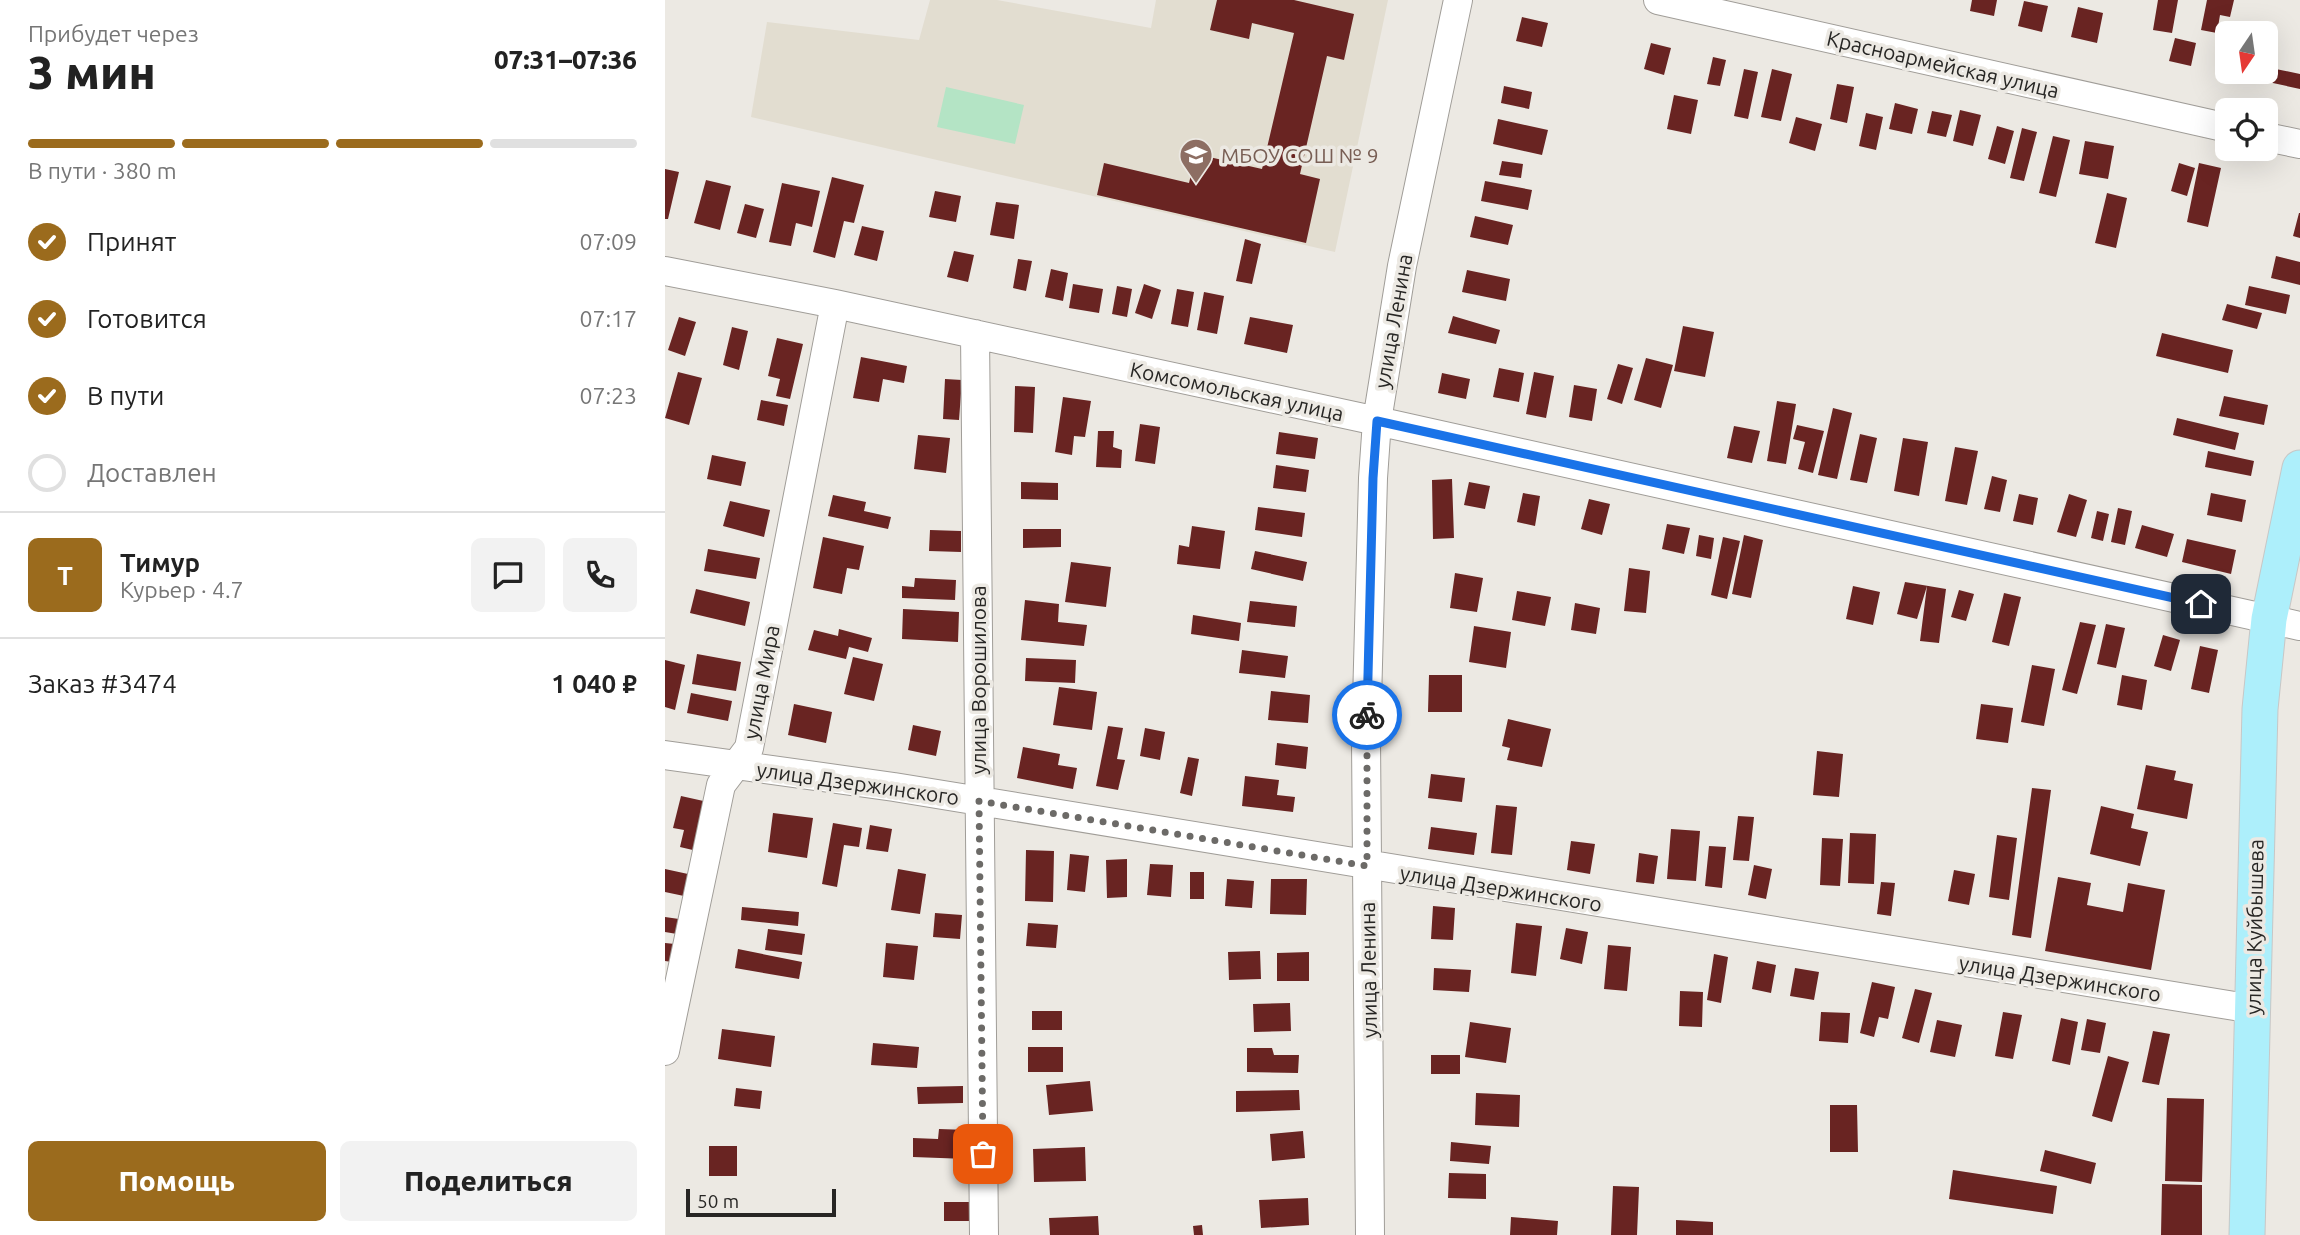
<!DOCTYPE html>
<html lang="ru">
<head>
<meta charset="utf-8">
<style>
  :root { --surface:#fff; --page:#f2f2f2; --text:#222; --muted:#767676; --line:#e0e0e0; --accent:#9b6b1d }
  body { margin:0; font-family:Ubuntu,sans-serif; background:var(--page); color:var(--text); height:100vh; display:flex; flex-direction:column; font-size:26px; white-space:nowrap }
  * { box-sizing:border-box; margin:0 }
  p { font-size:23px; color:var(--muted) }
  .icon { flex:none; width:38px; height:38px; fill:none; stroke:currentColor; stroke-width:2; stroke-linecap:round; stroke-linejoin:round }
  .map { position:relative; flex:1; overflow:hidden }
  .panel { display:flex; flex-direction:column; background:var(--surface); width:665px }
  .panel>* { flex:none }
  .needle { width:46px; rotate:193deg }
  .tools { position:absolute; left:1550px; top:21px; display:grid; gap:14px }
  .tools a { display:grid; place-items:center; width:63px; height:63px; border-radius:10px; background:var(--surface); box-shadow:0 7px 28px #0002; font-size:35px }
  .scale { position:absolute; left:21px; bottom:18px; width:150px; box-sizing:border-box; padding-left:7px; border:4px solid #272624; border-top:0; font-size:19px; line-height:24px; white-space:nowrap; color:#272624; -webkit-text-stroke:5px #ece9e3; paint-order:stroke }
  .pin { position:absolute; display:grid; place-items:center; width:60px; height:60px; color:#fff; margin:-30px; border-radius:14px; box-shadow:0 4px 10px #0006 }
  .courier { position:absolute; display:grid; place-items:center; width:70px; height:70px; margin:-35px; border:5px solid #1a73e8; border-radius:50%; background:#fff; color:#222; box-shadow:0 2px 9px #0007 }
  .head em { font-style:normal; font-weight:800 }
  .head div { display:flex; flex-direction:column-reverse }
  .head { display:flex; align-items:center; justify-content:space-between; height:119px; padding:0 28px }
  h1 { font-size:46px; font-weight:800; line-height:52px }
  .bar { display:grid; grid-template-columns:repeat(4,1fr); gap:10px 7px; align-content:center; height:84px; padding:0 28px }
  .bar i { height:9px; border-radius:5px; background:var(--line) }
  .bar .on { background:var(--accent) }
  .bar p { grid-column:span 4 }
  .line { display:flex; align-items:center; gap:18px; padding:0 28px; border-top:2px solid var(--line) }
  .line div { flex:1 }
  .round { display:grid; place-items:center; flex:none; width:74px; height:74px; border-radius:10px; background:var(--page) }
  ol { padding:0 28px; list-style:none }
  li { display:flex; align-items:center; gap:21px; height:77px }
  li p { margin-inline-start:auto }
  li .icon { padding:7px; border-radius:50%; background:var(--accent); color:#fff; stroke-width:4 }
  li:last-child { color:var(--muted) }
  li i { width:38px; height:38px; border:4px solid var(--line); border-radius:50% }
  .button { display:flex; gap:14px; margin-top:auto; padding:14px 28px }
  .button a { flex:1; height:80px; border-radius:10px; background:var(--accent); color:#fff; font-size:28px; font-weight:800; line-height:80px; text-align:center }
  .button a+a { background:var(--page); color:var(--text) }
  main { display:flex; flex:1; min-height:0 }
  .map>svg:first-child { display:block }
  .built { fill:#e2ddd0 }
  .green { fill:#b4e4c5 }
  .building { fill:#692422 }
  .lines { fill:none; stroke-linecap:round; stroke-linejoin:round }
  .minor-casing { stroke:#a09d98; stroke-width:30 }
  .major-casing { stroke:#c7c7c6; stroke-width:37 }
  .minor { stroke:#fff; stroke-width:28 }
  .major { stroke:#adeffb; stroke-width:35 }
  .done { stroke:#6c6a67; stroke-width:7; stroke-dasharray:0 12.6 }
  .route { stroke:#1a73e8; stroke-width:9 }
  .labels { text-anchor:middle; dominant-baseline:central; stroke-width:7; stroke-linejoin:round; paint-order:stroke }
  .street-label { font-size:21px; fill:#272624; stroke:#ece9e3 }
  .education-label { font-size:21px; fill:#785e54; stroke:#ece9e3; text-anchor:start }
</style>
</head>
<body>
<main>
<section class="panel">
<div class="head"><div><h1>3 мин</h1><p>Прибудет через</p></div><em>07:31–07:36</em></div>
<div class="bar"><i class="on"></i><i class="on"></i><i class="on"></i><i></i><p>В пути · 380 m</p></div>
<ol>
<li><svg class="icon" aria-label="check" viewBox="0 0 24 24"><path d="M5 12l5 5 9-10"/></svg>Принят<p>07:09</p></li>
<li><svg class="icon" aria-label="check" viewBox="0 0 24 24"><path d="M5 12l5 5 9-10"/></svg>Готовится<p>07:17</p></li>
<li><svg class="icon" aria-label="check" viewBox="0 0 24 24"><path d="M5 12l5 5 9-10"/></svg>В пути<p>07:23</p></li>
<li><i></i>Доставлен</li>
</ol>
<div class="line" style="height:126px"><b class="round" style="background:var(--accent);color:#fff">Т</b><div><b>Тимур</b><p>Курьер · 4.7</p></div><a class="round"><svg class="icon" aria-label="chat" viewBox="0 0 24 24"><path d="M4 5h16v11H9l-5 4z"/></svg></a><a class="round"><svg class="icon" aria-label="phone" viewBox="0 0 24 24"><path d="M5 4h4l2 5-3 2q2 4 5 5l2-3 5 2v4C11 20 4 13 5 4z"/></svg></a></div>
<div class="line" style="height:91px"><div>Заказ #3474</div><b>1 040 ₽</b></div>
<div class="button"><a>Помощь</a><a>Поделиться</a></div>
</section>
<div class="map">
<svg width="1635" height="1235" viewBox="0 0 1635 1235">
  <rect width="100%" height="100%" fill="#ece9e3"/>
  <path class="built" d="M265 0H332L486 28 491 0H723L670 252 86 117 102 22 254 40Z"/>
  <path class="green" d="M281 87 359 105 350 144 272 127Z"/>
  <path class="building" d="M552 0H629L689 14 679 60 662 56 635 174 655 179 641 243 432 195 439 163 524 183 531 154 597 169 629 33 587 23 584 39 545 30Z
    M1307 0H1332L1329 16 1305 11Z
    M1493 0H1513L1507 33 1488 30Z
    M1542 0H1569L1565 17 1555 15 1552 33 1536 30Z
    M1359 1 1383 6 1377 32 1353 26Z
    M1413 7 1438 13 1432 43 1406 37Z
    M857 17 883 23 877 47 851 41Z
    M1569 28 1586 32V33H1568Z
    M1510 38 1531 43 1526 66 1504 61Z
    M986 43 1006 48 999 75 979 69Z
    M1048 57 1061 60 1055 86 1042 84Z
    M1601 67 1635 74V89L1594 80Z
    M1079 69 1093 72 1083 119 1069 116Z
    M1107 69 1127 74 1116 121 1096 117Z
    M1172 84 1189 87 1182 123 1165 119Z
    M839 86 867 92 864 109 836 103Z
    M1009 95 1033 100 1026 134 1002 129Z
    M1230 103 1253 109 1247 134 1224 129Z
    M1295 110 1316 115 1308 146 1288 141Z
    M1267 111 1287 115 1281 137 1262 133Z
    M1201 113 1218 117 1211 150 1194 146Z
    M1131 117 1157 124 1150 151 1124 143Z
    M833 119 883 130 877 155 828 144Z
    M1332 126 1349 131 1340 164 1323 159Z
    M1357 128 1372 132 1359 181 1345 178Z
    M1388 136 1405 140 1391 197 1374 193Z
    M1420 141 1449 146 1443 179 1414 174Z
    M837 161 858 164 856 178 834 175Z
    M1514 163 1530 168 1522 196 1506 191Z
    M1534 163 1556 168 1543 227 1522 222Z
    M0 169 14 172 3 219H0Z
    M167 177 199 185 189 223 179 221 170 258 148 252Z
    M41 180 66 186 55 230 29 223Z
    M820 181 867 190 863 210 816 201Z
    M117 183 155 191 147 227 131 223 126 246 104 242Z
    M270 191 296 196 291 222 264 217Z
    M1442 193 1462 198 1451 248 1430 243Z
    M331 202 354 205 349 239 325 235Z
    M80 204 99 209 91 238 72 233Z
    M1634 213H1635V238L1628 236Z
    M810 216 848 225 843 245 805 237Z
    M197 226 219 231 212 261 189 255Z
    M580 239 596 244 587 284 571 281Z
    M289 251 309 255 303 282 282 277Z
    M1611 256 1635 262V285L1606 278Z
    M353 259 367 261 361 291 348 288Z
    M386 269 403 273 398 301 380 297Z
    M802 270 845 279 841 301 797 292Z
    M408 284 438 289 434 313 404 308Z
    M479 284 496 290 487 319 470 313Z
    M452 286 467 289 462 317 447 314Z
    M1584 286 1625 295 1621 314 1580 305Z
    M512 289 529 292 523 327 506 324Z
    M539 292 559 296 552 334 532 330Z
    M1562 304 1597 313 1592 329 1557 320Z
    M788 316 835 330 831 344 783 333Z
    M14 317 31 322 20 356 3 350Z
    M585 317 628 325 622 353 579 344Z
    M1018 326 1049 332 1040 377 1009 371Z
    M67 327 83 331 74 370 58 365Z
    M1497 333 1568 350 1563 373 1491 356Z
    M112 338 138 344 125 399 111 396 115 379 103 376Z
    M196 357 242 366 239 383 218 379 214 402 188 398Z
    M981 358 1008 365 996 408 969 400Z
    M953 364 968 368 957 404 942 399Z
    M834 368 859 373 854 402 828 397Z
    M13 372 37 378 24 425 0 418Z
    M869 372 889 376 881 418 861 414Z
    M777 373 805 379 801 399 773 393Z
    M280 379 297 380 294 420 278 419Z
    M909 385 932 389 927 421 904 417Z
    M350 386 370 387 368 433 349 432Z
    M1559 396 1603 405 1599 425 1554 416Z
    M398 397 426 401 420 437 409 436 407 455 390 452Z
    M96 400 123 405 119 426 92 420Z
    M1112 401 1131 404 1121 464 1102 461Z
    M1168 408 1187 413 1172 479 1153 475Z
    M1512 418 1574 433 1570 450 1508 435Z
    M475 424 495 427 490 464 470 461Z
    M1132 425 1159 431 1148 473 1133 469 1140 442 1128 439Z
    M1069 426 1095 431 1087 463 1062 458Z
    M433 431H449L448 447 457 450 456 468 431 467Z
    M614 432 653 438 650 459 611 454Z
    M1195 434 1212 438 1202 483 1185 480Z
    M253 435 285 438 281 473 249 469Z
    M1238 438 1263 442 1254 496 1229 491Z
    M1290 447 1313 451 1302 505 1280 501Z
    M1543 451 1589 461 1586 476 1540 467Z
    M47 455 81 462 76 486 42 479Z
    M611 465 644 470 641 492 608 488Z
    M1327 476 1342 480 1335 512 1319 509Z
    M787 479 789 538 768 539 767 480Z
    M356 482 393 483V500L356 499Z
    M804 482 825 486 820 509 799 505Z
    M858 493 875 496 870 526 852 522Z
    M1546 493 1581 500 1577 522 1542 515Z
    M1354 494 1373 498 1368 525 1348 521Z
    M1404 494 1422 500 1411 537 1392 532Z
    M168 495 201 502 199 511 226 517 223 529 163 516Z
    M924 499 945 504 937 535 916 529Z
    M65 501 105 510 99 537 58 526Z
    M593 507 640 513 637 537 590 530Z
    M1453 508 1467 511 1460 545 1446 542Z
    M1432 511 1444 514 1438 541 1426 538Z
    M1002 524 1025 528 1019 554 997 549Z
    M1477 525 1509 534 1502 557 1470 548Z
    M527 526 560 531 555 569 512 564 514 545 524 547Z
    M358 529H396V547L358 548Z
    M265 530 296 531V552L264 551Z
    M1034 535 1049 538 1046 559 1031 556Z
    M1079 535 1098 540 1086 598 1067 594Z
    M158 537 199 546 194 570 182 568 177 594 148 588Z
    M1058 537 1075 541 1062 599 1046 595Z
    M1522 539 1571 550 1566 574 1517 562Z
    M43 549 95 558 91 579 39 571Z
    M590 551 642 562 638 581 586 569Z
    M406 562 446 567 441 607 400 602Z
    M964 568 985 571 981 613 959 611Z
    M790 573 818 578 812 612 785 608Z
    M250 578 291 580 290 600 237 598V586L249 587Z
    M1240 582 1281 589 1274 643 1255 641 1262 586 1252 619 1232 614Z
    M1188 586 1215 592 1208 625 1181 619Z
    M31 589 85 602 80 626 25 613Z
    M1294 590 1309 594 1301 621 1286 617Z
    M852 591 886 597 880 626 847 620Z
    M1339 593 1356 597 1344 646 1327 642Z
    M360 600 394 604 393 622 422 625 419 646 356 640Z
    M585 601 632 606 630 627 582 622Z
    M910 603 935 608 931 634 906 630Z
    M238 609 294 612 293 642 237 639Z
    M528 615 576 623 574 641 526 634Z
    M1415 622 1431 625 1412 694 1397 690Z
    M1441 624 1460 628 1451 668 1432 664Z
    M809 626 846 632 841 668 804 662Z
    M174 629 207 638 203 652 184 647 181 659 143 650 149 630 173 636Z
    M1498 635 1515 640 1506 671 1489 666Z
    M1535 646 1553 650 1544 693 1526 689Z
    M577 650 623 656 620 678 574 673Z
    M32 654 76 662 71 691 27 684Z
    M188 657 218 664 209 701 179 694Z
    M361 658 411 660 410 683 360 681Z
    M0 660 20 665 10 710 0 707Z
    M1367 665 1390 669 1379 726 1356 722Z
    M764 675H797V712H763Z
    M1457 675 1482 680 1477 710 1452 705Z
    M394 687 432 692 427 730 388 725Z
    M606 691 645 695 643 723 603 720Z
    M26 693 67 701 63 721 22 713Z
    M129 704 167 712 161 743 123 735Z
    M1316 704 1348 708 1343 743 1311 739Z
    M843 719 886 729 877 767 842 760 845 748 837 746Z
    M248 725 276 731 271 756 243 750Z
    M443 726 458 728 452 759 460 760 453 790 431 786Z
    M480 728 500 732 495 760 475 756Z
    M612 743 643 747 641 769 610 765Z
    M358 747 395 754 393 765 412 768 408 789 352 778Z
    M1152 751 1178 754 1174 797 1148 795Z
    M523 757 534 759 527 796 515 793Z
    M1481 765 1511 771 1509 780 1528 784 1522 819 1472 809Z
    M766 774 800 778 797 802 763 798Z
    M580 776 614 780 612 795 630 797 628 812 577 806Z
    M1367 788 1386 790 1366 938 1347 935Z
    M16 796 43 802 32 851 15 847 19 830 8 828Z
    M831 805 852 807 847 855 826 853Z
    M1436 806 1469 814 1466 828 1483 832 1475 866 1425 854Z
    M108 813 148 818 142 858 103 852Z
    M1073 816 1089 817 1084 861 1068 860Z
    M168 823 197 828 194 847 179 845 172 887 157 884Z
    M205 825 227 829 223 852 201 849Z
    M766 827 812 833 809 855 763 849Z
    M1006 829 1035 831 1031 881 1002 879Z
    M1185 833 1211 834 1209 884 1183 883Z
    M1332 835 1352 838 1344 900 1324 897Z
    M1157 838 1178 839 1175 886 1155 885Z
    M906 841 930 844 925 874 902 870Z
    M1044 846 1061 847 1057 888 1040 886Z
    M361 850 389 851 388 902 360 901Z
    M974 853 993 856 989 884 971 882Z
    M405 854 424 856 420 892 402 890Z
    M462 859V897L442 898 441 860Z
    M485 864 508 865 506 897 482 895Z
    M1089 865 1107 869 1101 899 1083 895Z
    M0 869 23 874 19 896 0 892Z
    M233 869 261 874 255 914 226 910Z
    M1289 870 1310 874 1304 905 1283 901Z
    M525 872H539V899H525Z
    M1393 877 1426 883 1422 905 1458 912 1463 883 1500 890 1486 970 1380 951Z
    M562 879 589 881 587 908 560 906Z
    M606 879H642L641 915 605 914Z
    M1216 882 1230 883 1226 916 1212 914Z
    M768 906 790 908 788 940 766 939Z
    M77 907 134 912 133 926 76 920Z
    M270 913 297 915 295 939 268 937Z
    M0 917 14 919 12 934 0 932Z
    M363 923 393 925 391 948 361 946Z
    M851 923 877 926 871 976 846 973Z
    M901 928 923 932 917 964 895 959Z
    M103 929 140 934 137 955 100 950Z
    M0 943 10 944 7 962 0 961Z
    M221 943 253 946 249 980 218 977Z
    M943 945 966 947 962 991 939 989Z
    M73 949 137 962 134 979 70 968Z
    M595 951 596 979 564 980 563 952Z
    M644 952V981H612V953Z
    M1049 954 1063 957 1056 1003 1042 1000Z
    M1092 961 1111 965 1106 993 1087 989Z
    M769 968 806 970 804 992 768 990Z
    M1130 968 1154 972 1149 1000 1125 996Z
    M1207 982 1230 987 1223 1019 1214 1017 1209 1037 1195 1033Z
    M1250 989 1267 993 1254 1043 1237 1038Z
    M1015 991 1038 992 1037 1027 1014 1026Z
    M625 1003 626 1031 589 1032 588 1004Z
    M367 1011H397V1030H367Z
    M1156 1012 1185 1013 1183 1043 1154 1041Z
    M1338 1012 1357 1015 1348 1059 1330 1056Z
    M1396 1018 1413 1022 1405 1065 1387 1061Z
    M1422 1019 1441 1023 1435 1053 1416 1050Z
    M1272 1020 1297 1025 1290 1057 1265 1052Z
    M805 1022 846 1028 841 1063 800 1057Z
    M57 1029 110 1036 106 1067 53 1059Z
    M1488 1031 1505 1034 1494 1085 1477 1082Z
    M208 1043 254 1047 252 1068 206 1065Z
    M363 1047H398V1072H363Z
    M582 1048H607L609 1055H634L633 1073 582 1072Z
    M766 1055H795V1074H766Z
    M1443 1056 1464 1062 1447 1122 1427 1116Z
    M425 1081 428 1111 384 1115 381 1085Z
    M298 1086V1103L253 1104 252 1087Z
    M71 1088 97 1091 95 1109 69 1106Z
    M634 1090 635 1110 571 1112V1091Z
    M811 1093 855 1095 854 1127 810 1125Z
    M1502 1098 1539 1099 1537 1182 1500 1181Z
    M1165 1105H1192L1193 1152H1165Z
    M274 1129 303 1130 302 1159 248 1157V1138L273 1139Z
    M638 1131 640 1158 607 1161 605 1134Z
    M786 1142 826 1146 824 1164 785 1161Z
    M44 1146H72V1176H44Z
    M420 1147 421 1181 369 1182 368 1149Z
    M1380 1150 1431 1163 1426 1184 1375 1171Z
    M1288 1170 1392 1186 1388 1214 1284 1199Z
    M784 1173 821 1174V1199L783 1198Z
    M1497 1184 1537 1185V1235H1496Z
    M948 1186 974 1187 972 1235H946Z
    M643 1198 644 1225 596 1228 594 1200Z
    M279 1202H307V1221H279Z
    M433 1216 434 1235H385L384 1218Z
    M846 1217 893 1221 892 1235H845Z
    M1011 1220 1048 1222V1235H1011Z
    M537 1225 538 1235H529L528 1226Z"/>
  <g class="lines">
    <defs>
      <path id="minor" d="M993 0 1563 128
        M1601 137 1635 144
        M0 271 170 304 712 421 1635 626
        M310 334 319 1235
        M0 755 229 787 1588 1009
        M0 1051 56 785 84 748 170 304
        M705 1235 701 739 708 478 712 421 737 266 793 0"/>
      <path id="major" d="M1582 1235 1595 709 1604 619 1635 468"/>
    </defs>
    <use href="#minor" class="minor-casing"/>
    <use href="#major" class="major-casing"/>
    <use href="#minor" class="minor"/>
    <use href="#major" class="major"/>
  </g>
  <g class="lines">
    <path class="done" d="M318 1154 314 801 702 866V715"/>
    <path class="route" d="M702 715 708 478 712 421 1536 604"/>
  </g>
  <defs>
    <symbol id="school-pin" viewBox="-11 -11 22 30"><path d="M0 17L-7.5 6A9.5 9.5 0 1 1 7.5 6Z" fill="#8d6e63" stroke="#ece9e3"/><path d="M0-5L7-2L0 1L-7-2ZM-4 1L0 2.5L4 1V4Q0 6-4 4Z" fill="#fff"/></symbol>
  </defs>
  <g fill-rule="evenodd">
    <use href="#school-pin" x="512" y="136" width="38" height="52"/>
  </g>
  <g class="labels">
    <g class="street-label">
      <text transform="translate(1278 64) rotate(13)">Красноармейская улица</text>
      <text transform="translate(728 321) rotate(-80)">улица Ленина</text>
      <text transform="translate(572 391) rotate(12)">Комсомольская улица</text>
      <text transform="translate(313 680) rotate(-90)">улица Ворошилова</text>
      <text transform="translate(96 682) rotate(-79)">улица Мира</text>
      <text transform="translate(193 783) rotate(8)">улица Дзержинского</text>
      <text transform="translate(836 888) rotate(9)">улица Дзержинского</text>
      <text transform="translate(1589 927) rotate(-89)">улица Куйбышева</text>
      <text transform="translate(703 970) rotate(-91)">улица Ленина</text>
      <text transform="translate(1395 978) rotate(9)">улица Дзержинского</text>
    </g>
    <g class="education-label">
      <text x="556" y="155">МБОУ СОШ № 9</text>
    </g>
  </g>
</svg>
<div class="tools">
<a><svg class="needle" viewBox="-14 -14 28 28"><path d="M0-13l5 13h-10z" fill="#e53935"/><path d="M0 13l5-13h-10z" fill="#767676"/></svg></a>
<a><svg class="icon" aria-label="locate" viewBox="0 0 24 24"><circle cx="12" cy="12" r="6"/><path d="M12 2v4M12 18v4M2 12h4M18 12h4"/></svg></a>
</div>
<div class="scale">50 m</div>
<div class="pin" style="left:318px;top:1154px;background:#ea580c"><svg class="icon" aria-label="bag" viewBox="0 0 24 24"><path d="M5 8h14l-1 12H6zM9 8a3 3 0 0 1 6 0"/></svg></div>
<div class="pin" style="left:1536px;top:604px;background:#1f2937"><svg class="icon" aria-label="home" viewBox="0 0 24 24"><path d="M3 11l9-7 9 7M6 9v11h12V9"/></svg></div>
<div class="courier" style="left:702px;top:715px"><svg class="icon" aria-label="bike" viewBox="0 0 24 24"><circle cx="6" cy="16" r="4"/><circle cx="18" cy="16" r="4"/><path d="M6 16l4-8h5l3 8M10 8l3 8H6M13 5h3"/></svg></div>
</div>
</main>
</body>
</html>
